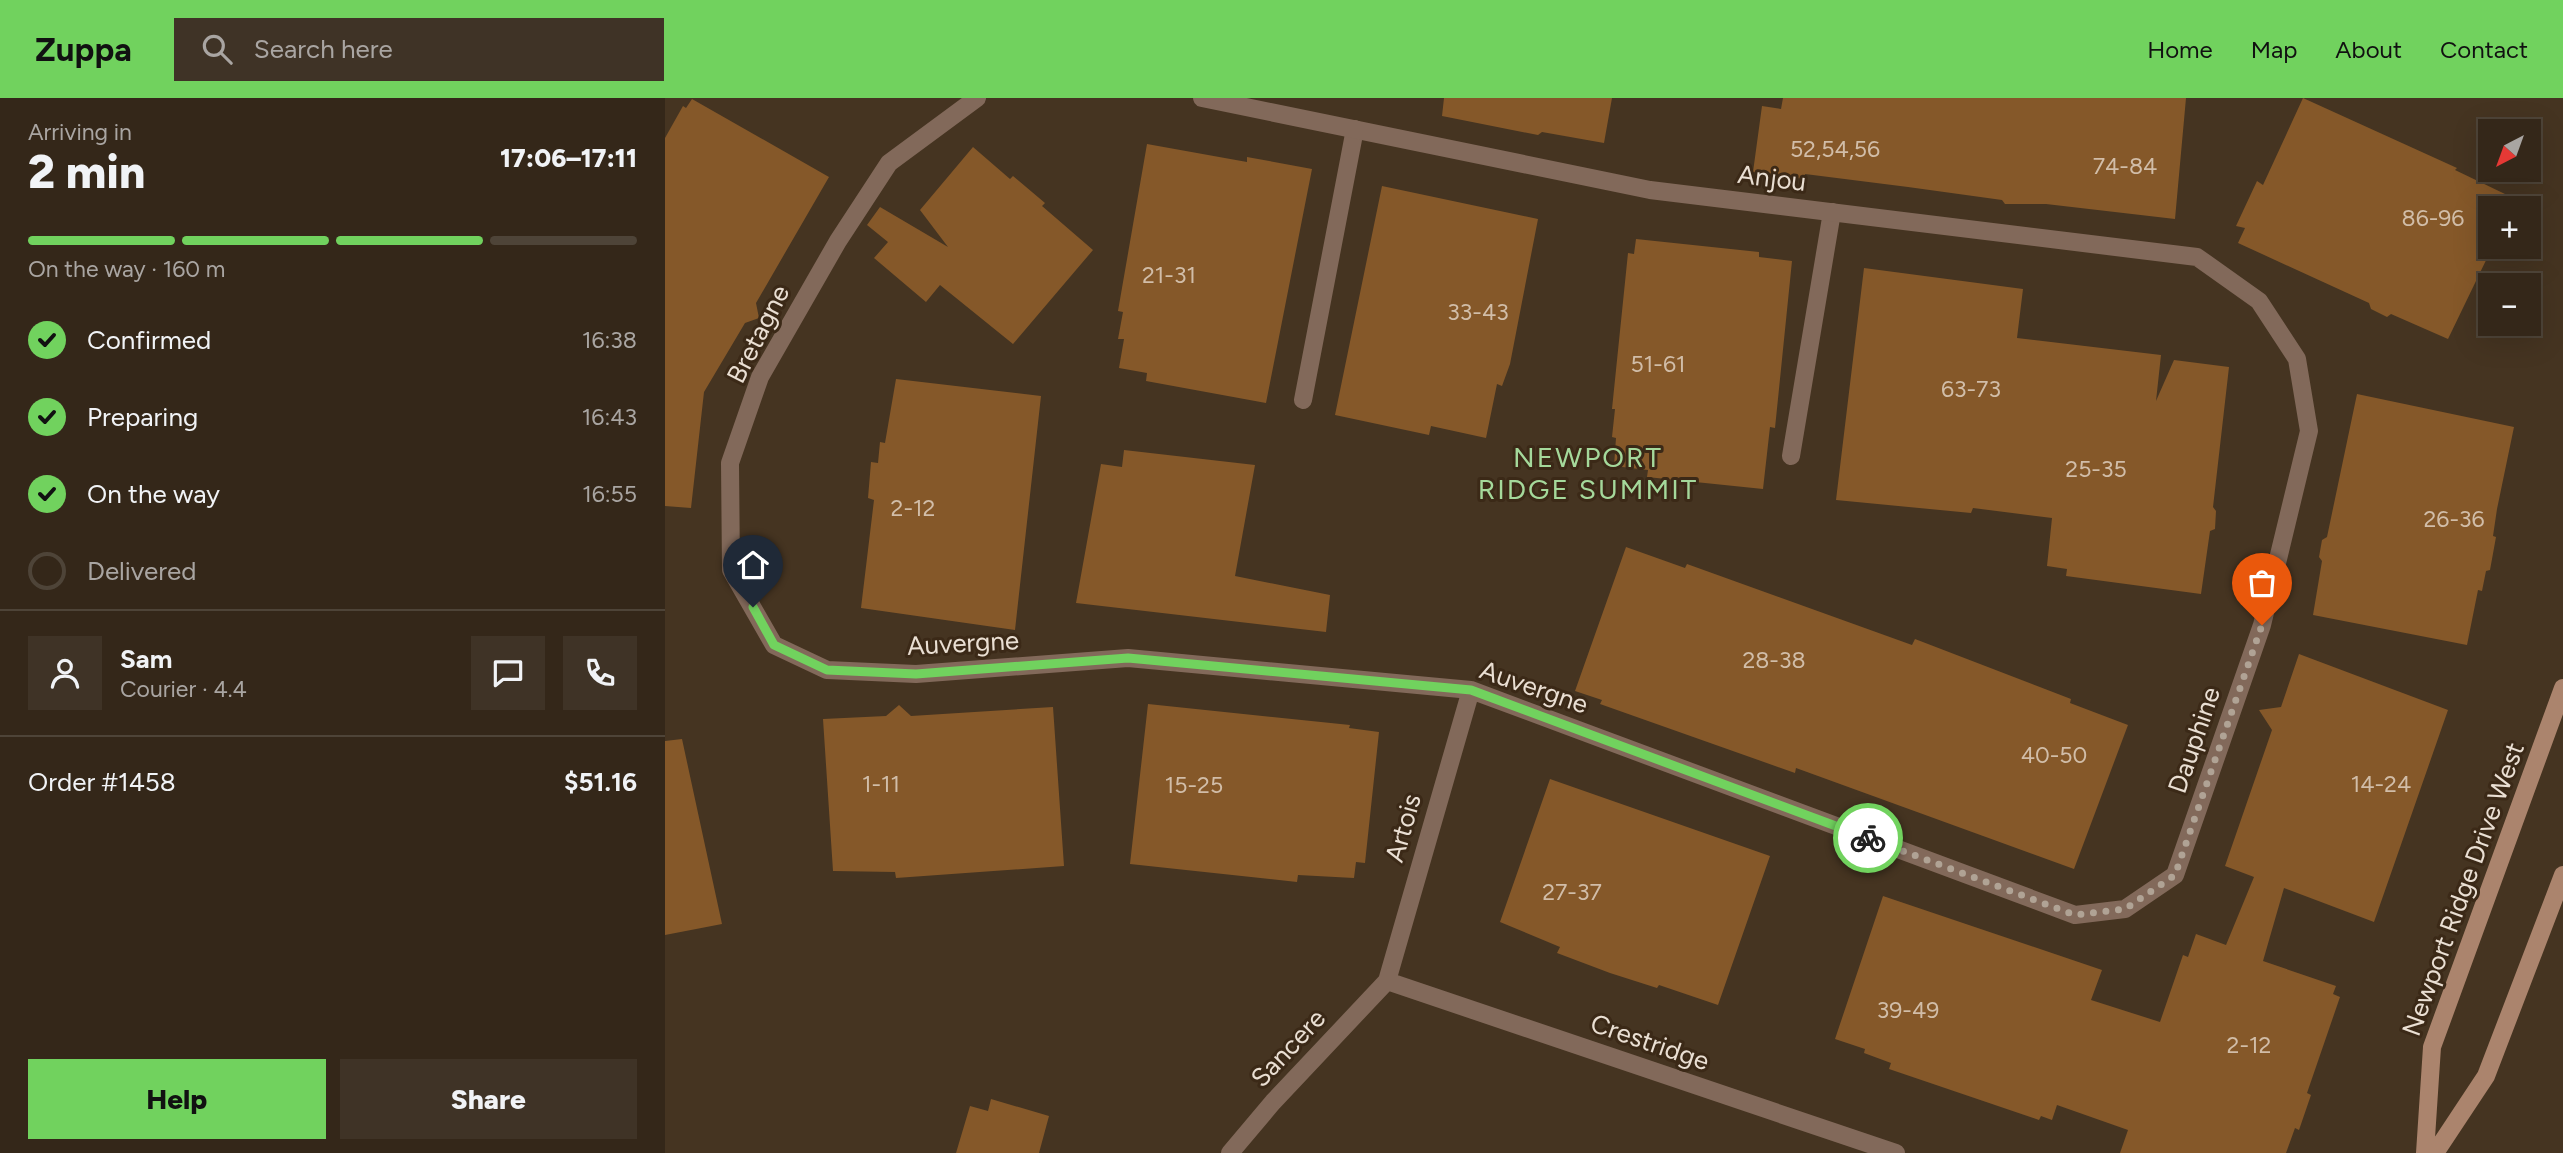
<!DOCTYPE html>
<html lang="en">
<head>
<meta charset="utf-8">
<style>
  :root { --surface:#342719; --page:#3f3326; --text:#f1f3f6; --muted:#a9a5a2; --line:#4e4438; --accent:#71d25e }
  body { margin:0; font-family:Figtree,sans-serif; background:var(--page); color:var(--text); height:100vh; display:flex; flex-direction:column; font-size:26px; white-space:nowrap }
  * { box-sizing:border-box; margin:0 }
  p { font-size:23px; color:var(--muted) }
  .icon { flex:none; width:38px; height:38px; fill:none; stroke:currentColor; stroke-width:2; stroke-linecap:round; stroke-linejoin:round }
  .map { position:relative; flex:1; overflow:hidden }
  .drawer { display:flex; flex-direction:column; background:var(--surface); width:665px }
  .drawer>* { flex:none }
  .needle { width:46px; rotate:221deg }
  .fabs { position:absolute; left:1813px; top:21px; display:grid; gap:14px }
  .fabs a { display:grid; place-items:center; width:63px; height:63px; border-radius:0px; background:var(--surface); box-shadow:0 7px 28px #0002,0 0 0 2px var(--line); font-size:35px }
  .pin { position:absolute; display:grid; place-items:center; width:60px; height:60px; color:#fff; margin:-72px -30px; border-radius:50% 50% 50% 0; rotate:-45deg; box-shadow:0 0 7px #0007 }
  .pin .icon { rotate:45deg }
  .courier { position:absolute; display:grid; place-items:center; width:70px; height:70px; margin:-35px; border:5px solid #71d25e; border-radius:50%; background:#fff; color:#222; box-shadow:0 2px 9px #0007 }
  .summary em { font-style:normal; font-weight:800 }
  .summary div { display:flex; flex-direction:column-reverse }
  .summary { display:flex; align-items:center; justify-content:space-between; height:119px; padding:0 28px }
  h1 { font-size:46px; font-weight:800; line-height:52px }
  .bar { display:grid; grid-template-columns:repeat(4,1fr); gap:10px 7px; align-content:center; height:84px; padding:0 28px }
  .bar i { height:9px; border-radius:5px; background:var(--line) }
  .bar .on { background:var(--accent) }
  .bar p { grid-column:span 4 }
  .line { display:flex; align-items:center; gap:18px; padding:0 28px; border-top:2px solid var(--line) }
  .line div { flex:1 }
  .round { display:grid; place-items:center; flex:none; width:74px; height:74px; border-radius:0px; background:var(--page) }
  ol { padding:0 28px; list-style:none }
  li { display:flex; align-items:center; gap:21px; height:77px }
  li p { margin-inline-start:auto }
  li .icon { padding:7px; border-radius:50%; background:var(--accent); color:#111; stroke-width:4 }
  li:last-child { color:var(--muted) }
  li i { width:38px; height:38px; border:4px solid var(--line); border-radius:50% }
  .primary-button { display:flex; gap:14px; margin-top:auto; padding:14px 28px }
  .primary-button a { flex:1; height:80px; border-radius:0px; background:var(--accent); color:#111; font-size:28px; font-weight:800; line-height:80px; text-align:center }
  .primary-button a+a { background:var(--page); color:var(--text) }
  header { display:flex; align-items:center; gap:42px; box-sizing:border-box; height:98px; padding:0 35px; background:var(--accent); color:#111 }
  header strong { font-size:33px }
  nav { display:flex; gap:38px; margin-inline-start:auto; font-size:24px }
  .search { width:490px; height:63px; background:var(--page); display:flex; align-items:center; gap:18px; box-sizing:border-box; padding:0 24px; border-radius:0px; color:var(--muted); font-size:26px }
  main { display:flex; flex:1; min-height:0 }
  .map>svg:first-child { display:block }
  .building { fill:#855829 }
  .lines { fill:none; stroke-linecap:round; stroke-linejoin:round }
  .lane { stroke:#82695a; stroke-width:18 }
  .street { stroke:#82695a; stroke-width:18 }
  .secondary { stroke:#ab846d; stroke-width:18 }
  .done { stroke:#b0a395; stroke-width:7; stroke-dasharray:0 12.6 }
  .route { stroke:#71d25e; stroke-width:9 }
  .labels { text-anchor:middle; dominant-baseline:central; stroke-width:6; stroke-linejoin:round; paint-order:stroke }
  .number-label { font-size:23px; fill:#d1bda8 }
  .street-label { font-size:26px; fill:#eadfd3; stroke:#3b2917 }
  .neighbourhood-label { font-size:28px; letter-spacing:2px; fill:#a5d99b; stroke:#3b2917 }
</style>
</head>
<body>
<header>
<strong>Zuppa</strong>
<div class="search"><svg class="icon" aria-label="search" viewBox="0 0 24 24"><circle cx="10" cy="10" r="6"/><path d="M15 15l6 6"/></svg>Search here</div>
<nav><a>Home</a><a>Map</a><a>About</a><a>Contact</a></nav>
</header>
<main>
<section class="drawer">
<div class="summary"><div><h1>2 min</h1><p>Arriving in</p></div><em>17:06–17:11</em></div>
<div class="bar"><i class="on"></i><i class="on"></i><i class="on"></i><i></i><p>On the way · 160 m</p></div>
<ol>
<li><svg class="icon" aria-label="check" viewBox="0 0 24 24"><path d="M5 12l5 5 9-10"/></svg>Confirmed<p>16:38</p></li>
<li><svg class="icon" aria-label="check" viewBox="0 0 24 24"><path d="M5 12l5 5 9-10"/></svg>Preparing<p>16:43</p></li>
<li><svg class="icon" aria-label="check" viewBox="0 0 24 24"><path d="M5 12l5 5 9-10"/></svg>On the way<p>16:55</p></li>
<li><i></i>Delivered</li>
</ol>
<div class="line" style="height:126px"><a class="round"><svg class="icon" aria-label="person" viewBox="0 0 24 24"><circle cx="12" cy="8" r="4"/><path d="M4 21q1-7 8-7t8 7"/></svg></a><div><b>Sam</b><p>Courier · 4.4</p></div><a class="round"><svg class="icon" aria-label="chat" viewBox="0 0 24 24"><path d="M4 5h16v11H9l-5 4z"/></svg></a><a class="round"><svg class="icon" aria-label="phone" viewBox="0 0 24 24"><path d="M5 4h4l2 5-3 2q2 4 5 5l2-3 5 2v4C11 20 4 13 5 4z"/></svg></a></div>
<div class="line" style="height:91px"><div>Order #1458</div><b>$51.16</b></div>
<div class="primary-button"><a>Help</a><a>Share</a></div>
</section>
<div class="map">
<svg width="1898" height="1055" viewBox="0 0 1898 1055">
  <rect width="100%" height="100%" fill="#453421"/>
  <path class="building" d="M779 0H947L939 45 877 34 873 37 777 18Z
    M1118 0H1521L1510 121 1381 106H1340L1337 102 1243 89 1140 76 1139 81 1088 74 1097 8 1116 11Z
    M1638 0 1792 70 1790 72 1840 96 1834 110H1825V154L1783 241 1726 216 1722 219 1706 211 1704 205 1573 145 1580 130 1571 128 1592 83 1598 87Z
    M27 1 164 79 91 205 94 220 80 225 39 294 26 410 0 408V40L18 8 21 10Z
    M482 46 582 64V59L647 71 601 305 481 283 482 275 454 270 459 241H453L458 214 453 213Z
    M308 49 345 81 348 78 380 105 377 108 428 152 348 246 275 187 261 204 209 160 223 144 202 127 215 109 283 149 255 112Z
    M717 88 873 121 845 266 837 288 832 286 821 340 766 328 764 337 670 317Z
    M971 141 1094 154V159L1127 163 1110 330 1105 329 1098 391 982 379 983 372 949 368 951 340 947 339 950 311H947L963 155 969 156Z
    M1199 170 1358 191 1352 240 1496 257 1491 303 1509 262 1564 269 1548 409 1551 413 1550 431 1545 433 1536 496 1401 478 1402 471 1382 468 1387 420 1308 410 1306 415 1171 402Z
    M231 281 376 298 350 532 196 510 209 402 203 400 206 364 213 365 215 344 220 345Z
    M1692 296 1849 329 1832 411 1828 438 1831 439 1825 472 1821 473 1817 493 1813 492 1802 547 1648 517 1657 463 1654 459 1657 442 1662 439Z
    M459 352 590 367 570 478 665 497 661 534 411 505 436 366 457 369Z
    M961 449 1020 470 1022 466 1247 547 1250 541 1406 601 1405 605 1463 627 1409 771 1131 670 1130 675 935 606 937 602 910 593Z
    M1634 556 1783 612 1709 824 1619 790 1598 863 1671 888 1668 896 1675 899 1642 995 1646 997 1634 1032 1630 1030 1621 1055H1455L1463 1032 1392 1007 1387 1022 1376 1018 1374 1022 1224 971 1226 965 1199 955 1200 951 1170 941 1218 798 1437 872 1426 902 1495 924 1518 857 1523 859 1531 836 1561 847 1589 779 1560 768 1607 632 1594 612 1616 609Z
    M483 606 685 627 684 630 714 634 700 765 691 764 689 780 633 777 632 784 465 766Z
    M234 607 246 618 388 609 399 768 231 780 230 774 168 773 158 621 221 618Z
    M17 641 57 826 0 837V643Z
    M885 681 1105 758 1053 907 994 887 992 890 945 875 892 855 895 849 835 824Z
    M326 1001 384 1018 374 1055H291L305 1008 323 1013Z"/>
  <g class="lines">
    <path class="lane" d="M638 302 690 31
      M1126 358 1167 114"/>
    <path class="street" d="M312 0 224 65 173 143 95 279 65 365 66 472 109 547 162 572 251 576 463 560 806 592 1410 817 1460 811 1510 777 1597 527 1644 333 1632 261 1594 203 1532 159 985 92 537 0
      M722 883 1231 1055
      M565 1055 608 1004 722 883 806 592"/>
    <path class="secondary" d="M1760 1055 1767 949 1898 590
      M1770 1055 1821 978 1898 777"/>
  </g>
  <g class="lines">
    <path class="done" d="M1203 740 1410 817 1460 811 1510 777 1597 527"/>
    <path class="route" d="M88 509 109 547 162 572 251 576 463 560 806 592 1203 740"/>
  </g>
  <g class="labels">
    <g class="number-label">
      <text x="1170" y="51">52,54,56</text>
      <text x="1460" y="68">74-84</text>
      <text x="1768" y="120">86-96</text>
      <text x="504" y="177">21-31</text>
      <text x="813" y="214">33-43</text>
      <text x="993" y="266">51-61</text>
      <text x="1306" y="291">63-73</text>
      <text x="1431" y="371">25-35</text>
      <text x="248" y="410">2-12</text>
      <text x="1789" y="421">26-36</text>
      <text x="1109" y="562">28-38</text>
      <text x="1389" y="657">40-50</text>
      <text x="216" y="686">1-11</text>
      <text x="1716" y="686">14-24</text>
      <text x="529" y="687">15-25</text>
      <text x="907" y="794">27-37</text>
      <text x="1243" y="912">39-49</text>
      <text x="1584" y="947">2-12</text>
    </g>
    <g class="street-label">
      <text transform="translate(1107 80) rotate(7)">Anjou</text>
      <text transform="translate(93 236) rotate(-63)">Bretagne</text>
      <text transform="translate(298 545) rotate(-3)">Auvergne</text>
      <text transform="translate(869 589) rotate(19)">Auvergne</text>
      <text transform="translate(1529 642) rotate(-71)">Dauphine</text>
      <text transform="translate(738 730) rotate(-74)">Artois</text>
      <text transform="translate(1798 791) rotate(-70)">Newport Ridge Drive West</text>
      <text transform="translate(985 944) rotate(19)">Crestridge</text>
      <text transform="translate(623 950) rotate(-47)">Sancere</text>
    </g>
    <g class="neighbourhood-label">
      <text x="923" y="359">NEWPORT<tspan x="923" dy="32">RIDGE SUMMIT</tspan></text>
    </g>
  </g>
</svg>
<div class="fabs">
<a><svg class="needle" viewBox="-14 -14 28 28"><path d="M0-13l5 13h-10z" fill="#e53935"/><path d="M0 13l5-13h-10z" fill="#a9a5a2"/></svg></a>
<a>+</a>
<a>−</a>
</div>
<div class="pin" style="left:1597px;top:527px;background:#ea580c"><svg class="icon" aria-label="bag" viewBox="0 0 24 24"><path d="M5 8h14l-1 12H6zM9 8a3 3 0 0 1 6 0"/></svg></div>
<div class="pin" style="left:88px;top:509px;background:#1f2937"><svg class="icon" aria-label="home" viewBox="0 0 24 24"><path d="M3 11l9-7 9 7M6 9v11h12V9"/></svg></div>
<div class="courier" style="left:1203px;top:740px"><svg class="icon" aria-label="bike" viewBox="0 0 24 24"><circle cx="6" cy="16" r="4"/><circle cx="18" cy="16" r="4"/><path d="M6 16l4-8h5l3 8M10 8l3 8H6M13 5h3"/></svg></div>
</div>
</main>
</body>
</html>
